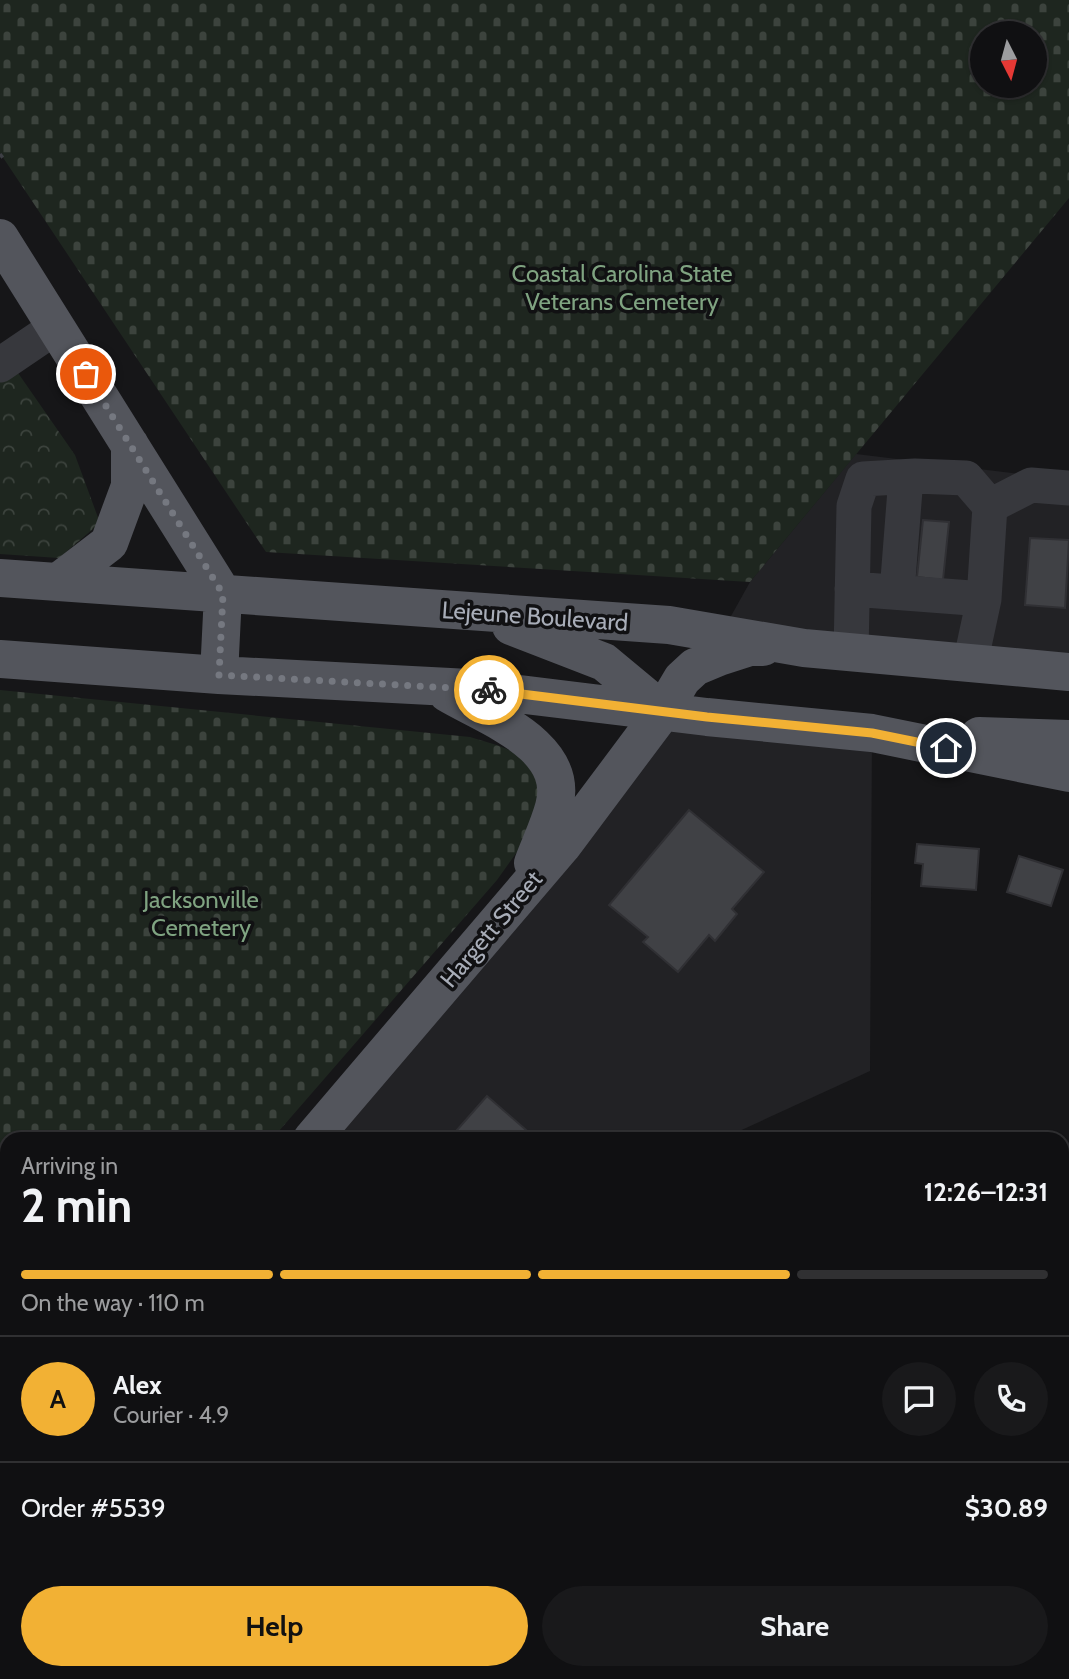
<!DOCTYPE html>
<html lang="en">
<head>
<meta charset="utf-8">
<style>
  :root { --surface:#101012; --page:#19191b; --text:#f1f3f6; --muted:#9c9d9f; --line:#303032; --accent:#f2b134 }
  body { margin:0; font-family:Cabin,sans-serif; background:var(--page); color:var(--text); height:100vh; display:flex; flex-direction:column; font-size:26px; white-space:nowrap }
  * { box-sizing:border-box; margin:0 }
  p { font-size:23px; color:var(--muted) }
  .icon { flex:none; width:38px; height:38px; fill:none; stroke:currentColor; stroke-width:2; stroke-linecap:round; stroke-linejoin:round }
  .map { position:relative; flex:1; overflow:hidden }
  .sheet { position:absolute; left:0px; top:1132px; width:1069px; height:548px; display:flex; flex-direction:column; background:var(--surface); border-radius:21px 21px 0 0; box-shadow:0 2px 5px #0004,0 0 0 2px var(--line) }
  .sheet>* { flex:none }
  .needle { width:46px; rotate:174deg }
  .buttons { position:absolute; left:970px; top:21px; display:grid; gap:14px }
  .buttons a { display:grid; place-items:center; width:77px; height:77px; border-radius:50%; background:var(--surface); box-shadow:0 2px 5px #0004,0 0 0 2px var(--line); font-size:35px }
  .pin { position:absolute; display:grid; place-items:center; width:60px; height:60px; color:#fff; margin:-30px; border:4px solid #fff; border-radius:50%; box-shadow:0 2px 7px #0007 }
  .courier { position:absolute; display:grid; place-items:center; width:70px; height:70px; margin:-35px; border:5px solid #f2b134; border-radius:50%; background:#fff; color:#222; box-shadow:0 2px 9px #0007 }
  .summary em { font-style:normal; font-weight:700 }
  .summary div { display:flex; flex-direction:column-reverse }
  .summary { display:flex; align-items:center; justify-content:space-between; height:119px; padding:0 21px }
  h1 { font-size:46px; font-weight:700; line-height:52px }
  .bar { display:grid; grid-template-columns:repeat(4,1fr); gap:10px 7px; align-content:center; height:84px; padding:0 21px }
  .bar i { height:9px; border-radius:5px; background:var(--line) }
  .bar .selected { background:var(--accent) }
  .bar p { grid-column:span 4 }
  .line { display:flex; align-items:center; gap:18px; padding:0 21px; border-top:2px solid var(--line) }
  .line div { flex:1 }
  .round { display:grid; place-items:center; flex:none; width:74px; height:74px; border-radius:37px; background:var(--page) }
  .action { display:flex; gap:14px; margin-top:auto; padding:14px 21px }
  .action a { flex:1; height:80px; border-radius:42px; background:var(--accent); color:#111; font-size:28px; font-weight:700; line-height:80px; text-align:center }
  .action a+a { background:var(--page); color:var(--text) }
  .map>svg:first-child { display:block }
  .built { fill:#222225 }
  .forest { fill:url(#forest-crowns) }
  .cemetery { fill:url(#cemetery-stones); fill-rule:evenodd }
  .building { fill:#404145; stroke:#303034; stroke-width:2 }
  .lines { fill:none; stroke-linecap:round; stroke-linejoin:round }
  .path { stroke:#3d3f44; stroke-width:4.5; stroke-dasharray:3.5 5; stroke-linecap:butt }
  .minor { stroke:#37383d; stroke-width:35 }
  .major { stroke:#53555c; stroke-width:38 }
  .done { stroke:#757880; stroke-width:7; stroke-dasharray:0 12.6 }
  .route { stroke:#f2b134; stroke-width:9 }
  .labels { text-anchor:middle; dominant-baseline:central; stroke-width:7; stroke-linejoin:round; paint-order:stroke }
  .park-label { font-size:24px; fill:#7fa381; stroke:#111113 }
  .street-label { font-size:24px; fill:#a8adb8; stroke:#111113 }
</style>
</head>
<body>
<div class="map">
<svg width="1069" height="1679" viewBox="0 0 1069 1679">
  <defs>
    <pattern id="forest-crowns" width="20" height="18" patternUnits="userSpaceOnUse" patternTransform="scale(1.75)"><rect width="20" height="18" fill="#1e261f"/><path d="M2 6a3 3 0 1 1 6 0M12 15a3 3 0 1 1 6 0" fill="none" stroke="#3c433d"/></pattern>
    <pattern id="cemetery-stones" width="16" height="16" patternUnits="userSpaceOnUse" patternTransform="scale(1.75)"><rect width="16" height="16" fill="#1e261f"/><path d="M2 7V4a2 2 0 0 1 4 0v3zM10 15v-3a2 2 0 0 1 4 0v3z" fill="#3c433d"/></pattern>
  </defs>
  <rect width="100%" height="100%" fill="#161618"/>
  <path class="built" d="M856 454 1069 480V672L721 634 750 582Z
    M663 711 872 733 870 1071 722 1139H312Z"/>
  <path class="forest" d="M0 347 75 455 100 523 59 558 0 554Z
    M7 1415V1673H505L511 1679H0V1421Z"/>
  <path class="cemetery" d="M0 0H1069V198L750 582 266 552 0 153ZM982 33H1034V86H982Z
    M0 690 470 737C513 750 521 749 543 791L532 831 497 880 272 1139H7V1388L0 1393Z"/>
  <path class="building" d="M923 520 949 522 943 580 917 577Z
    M1030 538 1069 540 1065 608 1025 605Z
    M689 810 764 872 732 909 737 914 715 941 709 935 678 972 643 942 648 937 609 905Z
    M917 844 979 849 976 890 921 886 923 864 915 863Z
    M1019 856 1063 870 1051 906 1007 892Z
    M487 1096 533 1136 530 1139H449Z
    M806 1673H872L860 1679H809Z"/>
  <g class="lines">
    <path class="path" d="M0 157 5 153"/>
    <path class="minor" d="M0 365 56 327
      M990 506 1031 485 1069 488
      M852 589 984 599
      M897 592 906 477
      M851 653 854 506 863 479 915 476 966 478 990 506 984 599 970 664
      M1062 1253H1069
      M505 1673 511 1679"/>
    <path class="major" d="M0 238 223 594 219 675
      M0 578 669 625 804 648 1069 672
      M58 582 109 543 130 486V445
      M511 626 604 662 663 711
      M0 659 219 675 469 688 707 717 872 733 1069 773
      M447 693C487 717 571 745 554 807 549 826 540 844 533 863
      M979 736 1069 739
      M312 1139 562 846 663 711 682 679 695 667 719 657 750 647H763
      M0 1421 7 1415"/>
  </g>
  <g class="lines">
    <path class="done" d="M86 374 223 594 219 675 489 690"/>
    <path class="route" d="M489 690 707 717 872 733 946 748"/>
  </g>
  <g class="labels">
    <g class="park-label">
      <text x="622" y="273">Coastal Carolina State<tspan x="622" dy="28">Veterans Cemetery</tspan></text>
      <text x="201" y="899">Jacksonville<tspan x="201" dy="28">Cemetery</tspan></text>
    </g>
    <g class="street-label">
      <text transform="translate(535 616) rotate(4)">Lejeune Boulevard</text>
      <text transform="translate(491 929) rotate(-50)">Hargett Street</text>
    </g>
  </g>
</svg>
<div class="buttons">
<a><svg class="needle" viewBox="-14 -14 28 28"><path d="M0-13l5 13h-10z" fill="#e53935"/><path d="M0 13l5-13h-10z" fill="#9c9d9f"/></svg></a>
</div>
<div class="pin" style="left:86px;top:374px;background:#ea580c"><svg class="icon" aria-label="bag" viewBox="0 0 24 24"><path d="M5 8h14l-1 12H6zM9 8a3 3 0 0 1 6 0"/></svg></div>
<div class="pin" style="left:946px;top:748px;background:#1f2937"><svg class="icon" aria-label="home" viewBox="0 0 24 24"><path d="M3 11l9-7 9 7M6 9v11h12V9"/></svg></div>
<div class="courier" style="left:489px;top:690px"><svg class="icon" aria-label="bike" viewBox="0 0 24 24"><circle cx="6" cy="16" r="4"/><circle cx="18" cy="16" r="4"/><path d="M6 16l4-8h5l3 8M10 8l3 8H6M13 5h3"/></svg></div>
<section class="sheet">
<div class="summary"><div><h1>2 min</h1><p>Arriving in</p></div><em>12:26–12:31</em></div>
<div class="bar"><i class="selected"></i><i class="selected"></i><i class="selected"></i><i></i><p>On the way · 110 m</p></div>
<div class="line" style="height:126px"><b class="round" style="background:var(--accent);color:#111">A</b><div><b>Alex</b><p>Courier · 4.9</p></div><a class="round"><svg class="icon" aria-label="chat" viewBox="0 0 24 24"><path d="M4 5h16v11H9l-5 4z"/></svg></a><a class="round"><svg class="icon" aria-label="phone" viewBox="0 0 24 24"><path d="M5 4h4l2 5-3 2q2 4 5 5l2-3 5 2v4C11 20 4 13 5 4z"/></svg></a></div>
<div class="line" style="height:91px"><div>Order #5539</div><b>$30.89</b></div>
<div class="action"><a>Help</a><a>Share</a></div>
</section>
</div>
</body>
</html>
